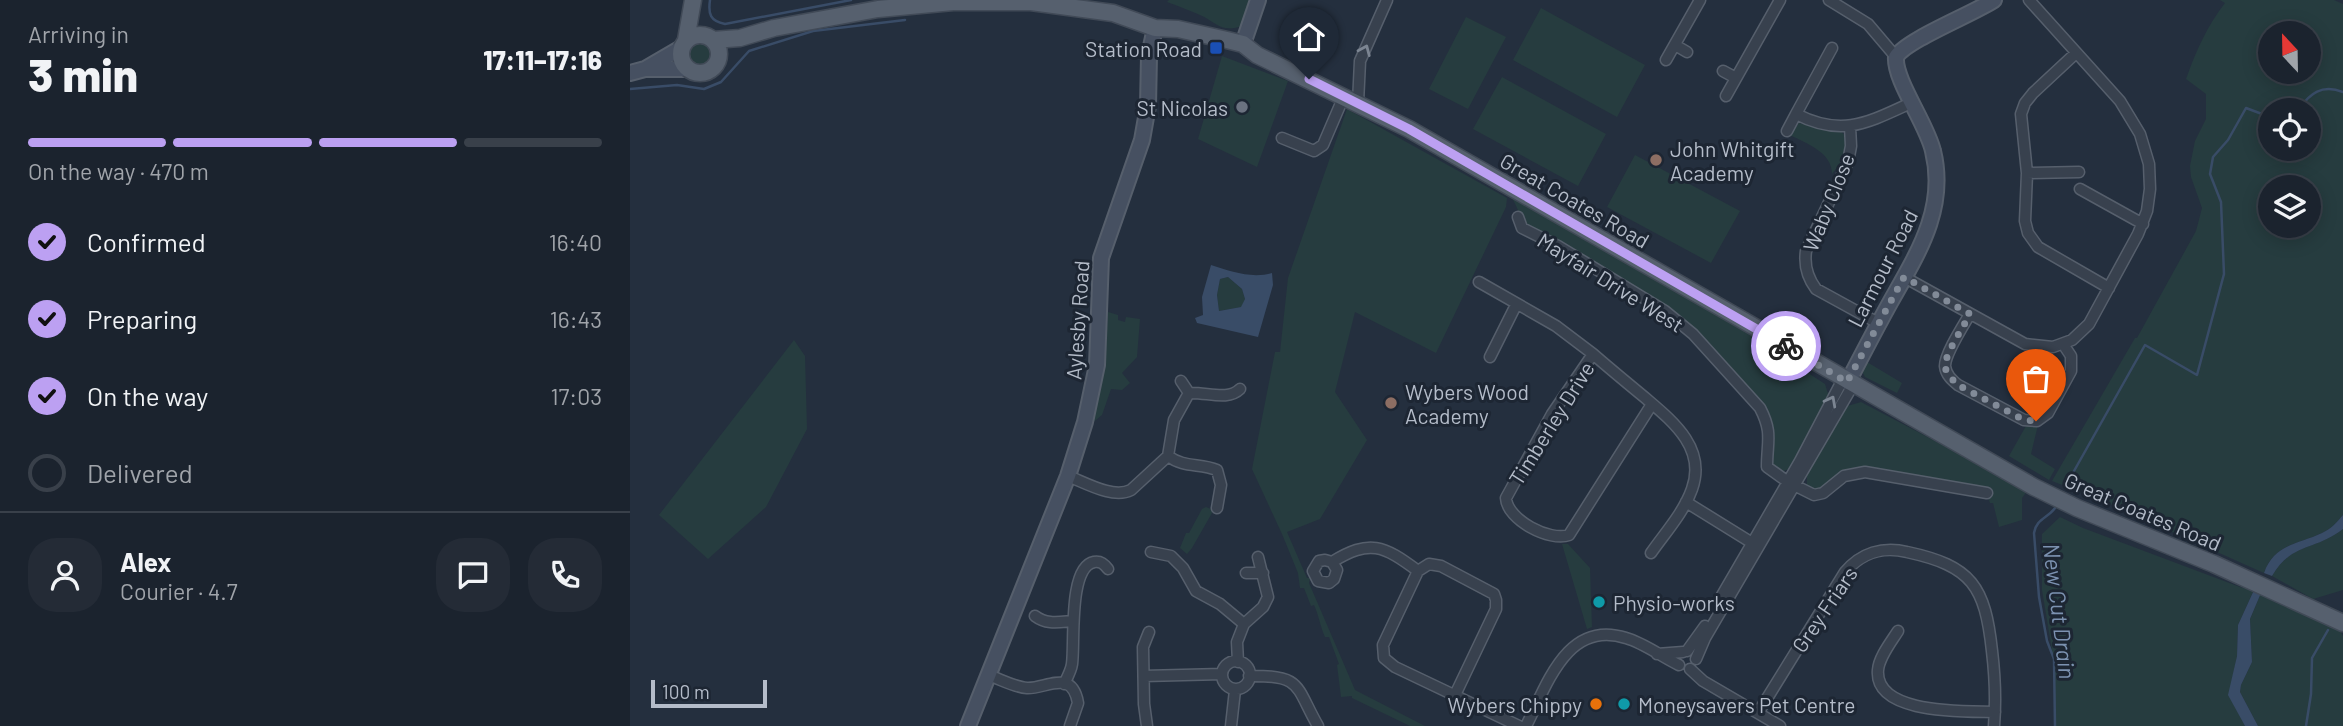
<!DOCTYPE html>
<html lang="en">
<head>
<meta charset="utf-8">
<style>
  :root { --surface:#1b232e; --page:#242b36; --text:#f1f3f6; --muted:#a0a4aa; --line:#39404a; --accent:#bca0f2 }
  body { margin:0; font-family:Barlow,sans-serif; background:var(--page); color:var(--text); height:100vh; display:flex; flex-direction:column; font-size:26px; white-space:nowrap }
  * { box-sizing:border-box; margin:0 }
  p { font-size:23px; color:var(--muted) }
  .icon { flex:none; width:38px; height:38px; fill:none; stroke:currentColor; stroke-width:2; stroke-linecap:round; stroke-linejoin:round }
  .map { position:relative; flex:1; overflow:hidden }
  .panel { display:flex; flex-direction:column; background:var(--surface); width:630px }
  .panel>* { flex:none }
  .needle { width:46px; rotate:338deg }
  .controls { position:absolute; left:1628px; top:21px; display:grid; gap:14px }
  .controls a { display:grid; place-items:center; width:63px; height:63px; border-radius:50%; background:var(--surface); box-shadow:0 4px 18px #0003,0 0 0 2px var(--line); font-size:35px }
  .scale { position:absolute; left:21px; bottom:18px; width:116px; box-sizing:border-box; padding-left:7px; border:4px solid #b4bcc9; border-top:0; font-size:19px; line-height:24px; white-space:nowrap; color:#b4bcc9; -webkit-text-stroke:5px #1d2633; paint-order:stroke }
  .pin { position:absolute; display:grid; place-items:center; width:60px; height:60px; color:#fff; margin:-72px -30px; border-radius:50% 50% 50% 0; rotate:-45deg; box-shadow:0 0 7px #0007 }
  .pin .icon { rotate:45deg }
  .courier { position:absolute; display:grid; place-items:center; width:70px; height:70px; margin:-35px; border:5px solid #bca0f2; border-radius:50%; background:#fff; color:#222; box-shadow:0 2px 9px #0007 }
  .overview em { font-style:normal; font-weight:800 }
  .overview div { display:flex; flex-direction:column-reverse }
  .overview { display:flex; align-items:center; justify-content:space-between; height:119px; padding:0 28px }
  h1 { font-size:46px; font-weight:800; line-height:52px }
  .bar { display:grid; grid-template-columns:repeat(4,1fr); gap:10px 7px; align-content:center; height:84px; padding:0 28px }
  .bar i { height:9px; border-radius:5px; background:var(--line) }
  .bar .active { background:var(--accent) }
  .bar p { grid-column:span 4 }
  .line { display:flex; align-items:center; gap:18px; padding:0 28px; border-top:2px solid var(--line) }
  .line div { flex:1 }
  .round { display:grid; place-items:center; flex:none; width:74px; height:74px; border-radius:28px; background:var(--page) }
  ol { padding:0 28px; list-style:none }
  li { display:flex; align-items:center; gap:21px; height:77px }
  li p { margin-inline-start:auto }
  li .icon { padding:7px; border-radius:50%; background:var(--accent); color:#111; stroke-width:4 }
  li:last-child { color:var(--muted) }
  li i { width:38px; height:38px; border:4px solid var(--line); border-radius:50% }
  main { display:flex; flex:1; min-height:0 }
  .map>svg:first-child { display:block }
  .green { fill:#263c3f; fill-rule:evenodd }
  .water { fill:#394c67; fill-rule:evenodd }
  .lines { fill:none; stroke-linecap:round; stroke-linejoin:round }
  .stream { stroke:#394c67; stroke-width:2.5 }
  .street-casing { stroke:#565f6c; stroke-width:13 }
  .secondary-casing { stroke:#565f6c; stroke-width:18 }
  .primary-casing { stroke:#414a57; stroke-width:19 }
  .street { stroke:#38414e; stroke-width:10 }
  .secondary { stroke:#465061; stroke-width:14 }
  .primary { stroke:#56606e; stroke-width:16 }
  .oneway { stroke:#7c8592 }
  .done { stroke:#828b98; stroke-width:7; stroke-dasharray:0 12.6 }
  .route { stroke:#bca0f2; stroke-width:9 }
  .transit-dot { fill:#1a4fb4; stroke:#1d2633; stroke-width:2.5 }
  .worship-dot { fill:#6b7280; stroke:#1d2633; stroke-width:2.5 }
  .education-dot { fill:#8d6e63; stroke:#1d2633; stroke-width:2.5 }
  .culture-dot { fill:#0f9aa8; stroke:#1d2633; stroke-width:2.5 }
  .food-dot { fill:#e8710a; stroke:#1d2633; stroke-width:2.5 }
  .labels { text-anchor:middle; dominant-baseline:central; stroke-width:6; stroke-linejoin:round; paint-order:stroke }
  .poi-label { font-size:21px; fill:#b4bcc9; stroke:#1d2633; text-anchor:start }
  .street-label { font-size:21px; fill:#b4bcc9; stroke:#1d2633 }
  .water-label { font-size:23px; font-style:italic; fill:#7c92b1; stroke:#1d2633 }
</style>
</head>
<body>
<main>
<section class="panel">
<div class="overview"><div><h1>3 min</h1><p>Arriving in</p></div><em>17:11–17:16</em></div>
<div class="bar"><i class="active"></i><i class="active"></i><i class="active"></i><i></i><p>On the way · 470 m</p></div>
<ol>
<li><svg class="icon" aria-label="check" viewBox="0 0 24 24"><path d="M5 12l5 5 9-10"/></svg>Confirmed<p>16:40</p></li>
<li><svg class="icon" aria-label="check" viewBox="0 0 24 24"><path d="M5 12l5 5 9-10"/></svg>Preparing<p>16:43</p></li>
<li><svg class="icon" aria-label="check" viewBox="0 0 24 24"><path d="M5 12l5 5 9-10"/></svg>On the way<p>17:03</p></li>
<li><i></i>Delivered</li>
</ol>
<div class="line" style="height:126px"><a class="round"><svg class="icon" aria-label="person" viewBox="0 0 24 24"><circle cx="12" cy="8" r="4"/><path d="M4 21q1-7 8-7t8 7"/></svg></a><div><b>Alex</b><p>Courier · 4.7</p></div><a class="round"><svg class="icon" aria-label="chat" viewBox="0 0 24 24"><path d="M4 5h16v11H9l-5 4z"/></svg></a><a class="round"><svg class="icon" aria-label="phone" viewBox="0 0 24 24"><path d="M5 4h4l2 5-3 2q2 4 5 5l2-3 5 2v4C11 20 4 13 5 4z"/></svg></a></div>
</section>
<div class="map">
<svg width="1713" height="726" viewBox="0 0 1713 726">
  <rect width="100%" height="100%" fill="#242f3e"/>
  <path class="green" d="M539 0H621L613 26C590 33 588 23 570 15 559 10 548 6 537 2Z
    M1590 0H1704L1713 4V515C1707 522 1701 529 1692 533 1669 544 1644 544 1634 573L1466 498 1422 481 1505 338H1507L1566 231 1572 208 1561 177 1560 166 1565 141 1576 119V94L1556 79C1566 51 1577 26 1595 3ZM1640 33H1678V72H1640ZM1640 110H1678V149H1640ZM1640 187H1678V226H1640Z
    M911 8 1015 65 987 117 883 60Z
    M836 17 876 37 838 109 799 89Z
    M55 54a14 14 0 1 1 28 0a14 14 0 1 1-28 0Z
    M592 56 658 81 627 167 568 139Z
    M872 77 976 134 948 186 843 129Z
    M717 109 877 198 876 207 806 353 725 312 705 392 737 440 690 519 657 532 677 578H680L679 583 725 690 795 726H780L722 698V696L711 697 707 665 709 664 699 637H695C690 626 689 616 684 605L681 606 674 588H670L668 573 652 534 622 469 645 352H650L658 278Z
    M1169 123 1189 128 1210 130 1218 139 1213 160 1202 174C1202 152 1177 144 1160 135Z
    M1005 155 1110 211 1081 263 977 207Z
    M879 191 1126 337 1152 363 1175 371 1195 384 1199 397 1159 469 1148 473 1141 469 1142 430 1064 331 895 225Z
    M598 277 612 289 615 299 612 307 589 311 587 295 590 279Z
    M478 312 488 315V320L495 322 496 317 510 319 507 357 492 373 500 383 492 390 481 389 472 415 461 424 474 370Z
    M164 340 175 356 177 429 136 507 78 559 29 515Z
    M1237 362 1272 383 1267 393 1235 377 1232 371Z
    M1231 402 1398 490 1392 498V520L1369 527 1363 503H1360L1357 494 1360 488 1356 486 1350 490 1230 468 1190 493 1177 488V475L1214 407Z
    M1408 425 1401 454 1425 469 1419 480 1379 456 1396 426Z
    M576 507 583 510 582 513 562 548 557 554 550 548 556 533H559L572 509Z
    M1430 517 1453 528 1610 587 1624 590 1608 625 1607 656 1599 695 1615 726H1425L1424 662 1412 590V534Z
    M1713 529V590L1683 599 1642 576C1662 542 1684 551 1713 529Z
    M932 544H938L960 568 962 627 957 629Z
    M1631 593 1709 629 1713 636V726H1628L1610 692 1611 685 1622 662 1620 619Z"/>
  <path class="water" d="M581 265C600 271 621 279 642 273L643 285 628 337 567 323 565 318 573 315 572 297ZM598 277 612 289 615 299 611 307 589 311 587 295 590 279Z
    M1713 515V529C1685 551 1662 542 1642 576L1634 573C1644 544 1669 544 1692 533 1701 529 1707 522 1713 515Z
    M1624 590 1631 593 1620 619 1622 662 1611 685 1610 692 1628 726H1615L1598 695 1607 656 1608 625Z"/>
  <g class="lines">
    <path class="stream" d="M80 0C78 14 80 21 95 24L221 0
      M0 89 47 85 74 89 91 82 119 51 183 31 275 20
      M1668 110C1680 93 1692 84 1713 92
      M1435 487 1515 345 1567 375 1594 274 1591 202 1580 174 1583 157 1598 140 1616 108 1640 117
      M1425 508C1418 518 1406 519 1404 533L1409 597 1417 641 1424 659 1425 726
      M1676 726 1681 694 1682 658 1698 630"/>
    <defs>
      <path id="street" d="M1199 0 1238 24 1266 57
        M1045 45 1057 52
        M1202 48 1166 114C1213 138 1239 122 1283 102
        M1446 53 1403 93 1395 103 1391 114 1397 173 1395 221 1398 233 1408 247 1479 288
        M1036 60 1070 0
        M1093 71 1106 78
        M1096 96 1150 0
        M728 103 730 61 757 0
        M1220 126 1221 146 1218 162 1176 251C1174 265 1177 277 1186 289L1248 323
        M1157 131 1166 114
        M652 138 684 151 693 145 714 96
        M1397 173 1449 172
        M1450 189 1513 224
        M888 217 892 228 928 246 1035 311 1063 334 1130 408C1143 433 1137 441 1137 467L1158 482 1184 495 1193 493 1214 476 1235 472 1357 493
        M1274 277 1395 344 1423 347 1442 340 1459 324 1508 234 1517 211 1520 189 1519 164 1510 134 1490 101 1399 0
        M849 282 926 326 963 354
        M1340 314C1333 326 1315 354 1315 366 1316 375 1322 380 1328 385L1394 420 1407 421 1418 413 1441 371V356L1433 344
        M860 357 886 305
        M551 381 559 393
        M538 456C554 468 570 463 587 470L591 485 587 508
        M438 476C456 483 483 499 501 490L538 456 544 420 559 393C577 392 598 401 610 389
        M1056 502 1127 546
        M521 552 541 556 553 568 566 591 590 604 614 624 633 607 638 597 628 557
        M1021 553C1035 533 1054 512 1062 489 1077 447 1041 420 1013 396 996 382 979 368 963 354L922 414 876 498C877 520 920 542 939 535L1022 404
        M702 562 707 570 704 579 699 583 688 581 683 571 689 561 695 560 702 562C740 539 753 545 788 571L799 564 811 566 864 594 866 600V609L825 695
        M788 571 753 645 754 658 765 667 889 726
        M616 573H633
        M1091 597 1170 461 1213 379
        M405 616C417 625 429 622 443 621
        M1268 631C1261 642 1249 657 1248 670 1244 715 1336 711 1365 712
        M1057 651 1075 626
        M1027 654 1053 652
        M1066 659 1075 638 1223 385
        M592 675a14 14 0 1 1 28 0a14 14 0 1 1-28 0Z
        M608 662 607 642 614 624
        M1060 669 1073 681 1150 726
        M358 675C370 679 384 687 397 688 416 689 442 668 448 703L440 726
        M514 676 592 674
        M619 676C673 675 665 686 688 726
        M434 684C437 678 441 671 442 664 445 643 438 567 464 562 471 561 474 564 478 569
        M1128 713 1215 572C1231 553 1253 546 1277 552 1342 566 1355 586 1362 651 1365 676 1366 701 1364 726
        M517 726 514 704 513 647 519 632
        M601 726 605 690
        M896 726C917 685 937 619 996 638 1014 643 1032 657 1049 665"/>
      <path id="secondary" d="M613 44 628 0
        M16 69H56
        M0 73 15 69 51 48
        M1218 382C1232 355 1246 328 1261 301 1288 253 1317 208 1303 151 1297 124 1264 80 1266 57 1276 40 1343 14 1364 0
        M338 726 438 476 455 422 467 365 471 258 512 140 518 106 519 56 525 28"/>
      <path id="primary" d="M51 54a19 19 0 1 1 38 0a19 19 0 1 1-38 0Z
        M56 40 63 0
        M83 40 110 38 144 28 248 9 323 2H401L483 13 525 28 548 29 597 40 613 44 627 55 779 129 1404 487 1447 508 1584 564 1713 623"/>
    </defs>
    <use href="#street" class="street-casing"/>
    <use href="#secondary" class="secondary-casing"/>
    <use href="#primary" class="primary-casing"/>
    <use href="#street" class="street"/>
    <use href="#secondary" class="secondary"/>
    <use href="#primary" class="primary"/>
  </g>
  <defs><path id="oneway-chevron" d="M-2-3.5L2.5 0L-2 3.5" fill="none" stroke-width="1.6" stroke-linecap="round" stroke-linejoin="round" transform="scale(1.75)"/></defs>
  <g class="oneway">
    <use href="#oneway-chevron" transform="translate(735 50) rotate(-67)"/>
    <use href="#oneway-chevron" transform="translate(1201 401) rotate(-62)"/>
  </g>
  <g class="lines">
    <path class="done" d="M1156 346 1217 382 1274 277 1340 314C1334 326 1315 354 1315 366 1316 374 1323 380 1328 385L1394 420 1406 421"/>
    <path class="route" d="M679 79 779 129 1156 346"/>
  </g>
  <rect class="transit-dot" x="579" y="41" width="14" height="14" rx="3.5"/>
  <circle class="worship-dot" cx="612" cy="107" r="7"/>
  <g class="education-dot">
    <circle cx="1026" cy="160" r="7"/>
    <circle cx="761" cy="403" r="7"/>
  </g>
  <g class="culture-dot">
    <circle cx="969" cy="602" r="7"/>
    <circle cx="994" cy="704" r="7"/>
  </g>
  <circle class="food-dot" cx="966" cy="704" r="7"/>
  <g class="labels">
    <g class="poi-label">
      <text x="572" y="48" text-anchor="end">Station Road</text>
      <text x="598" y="107" text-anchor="end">St Nicolas</text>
      <text x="1040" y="148">John Whitgift<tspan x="1040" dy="24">Academy</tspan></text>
      <text x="775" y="391">Wybers Wood<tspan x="775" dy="24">Academy</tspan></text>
      <text x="983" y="602">Physio-works</text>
      <text x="952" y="704" text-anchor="end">Wybers Chippy</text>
      <text x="1008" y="704">Moneysavers Pet Centre</text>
    </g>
    <g class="street-label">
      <text transform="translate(945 200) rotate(30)">Great Coates Road</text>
      <text transform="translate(1198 202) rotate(-68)">Waby Close</text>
      <text transform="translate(1252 268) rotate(-63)">Larmour Road</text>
      <text transform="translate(981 282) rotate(32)">Mayfair Drive West</text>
      <text transform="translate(447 320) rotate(-86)">Aylesby Road</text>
      <text transform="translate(921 423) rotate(-58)">Timberley Drive</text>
      <text transform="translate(1513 511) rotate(23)">Great Coates Road</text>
      <text transform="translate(1194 609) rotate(-56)">Grey Friars</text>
    </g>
    <g class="water-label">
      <text transform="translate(1430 611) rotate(83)">New Cut Drain</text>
    </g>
  </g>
</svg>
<div class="controls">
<a><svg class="needle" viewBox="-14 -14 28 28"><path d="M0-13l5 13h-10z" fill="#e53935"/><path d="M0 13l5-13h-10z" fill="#a0a4aa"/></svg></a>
<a><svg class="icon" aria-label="locate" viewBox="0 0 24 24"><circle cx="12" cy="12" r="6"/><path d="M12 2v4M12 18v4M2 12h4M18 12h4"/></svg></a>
<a><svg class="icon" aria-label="layers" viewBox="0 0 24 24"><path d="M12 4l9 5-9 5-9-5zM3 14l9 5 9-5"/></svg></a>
</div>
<div class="scale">100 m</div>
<div class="pin" style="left:1406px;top:421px;background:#ea580c"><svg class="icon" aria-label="bag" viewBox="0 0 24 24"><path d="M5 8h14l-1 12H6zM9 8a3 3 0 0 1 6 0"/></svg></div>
<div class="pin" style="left:679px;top:79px;background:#1f2937"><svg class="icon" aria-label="home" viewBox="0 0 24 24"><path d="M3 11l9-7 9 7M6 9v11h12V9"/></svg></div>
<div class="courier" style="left:1156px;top:346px"><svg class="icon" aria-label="bike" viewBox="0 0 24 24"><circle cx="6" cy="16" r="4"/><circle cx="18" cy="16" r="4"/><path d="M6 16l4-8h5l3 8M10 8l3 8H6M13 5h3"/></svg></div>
</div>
</main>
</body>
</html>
